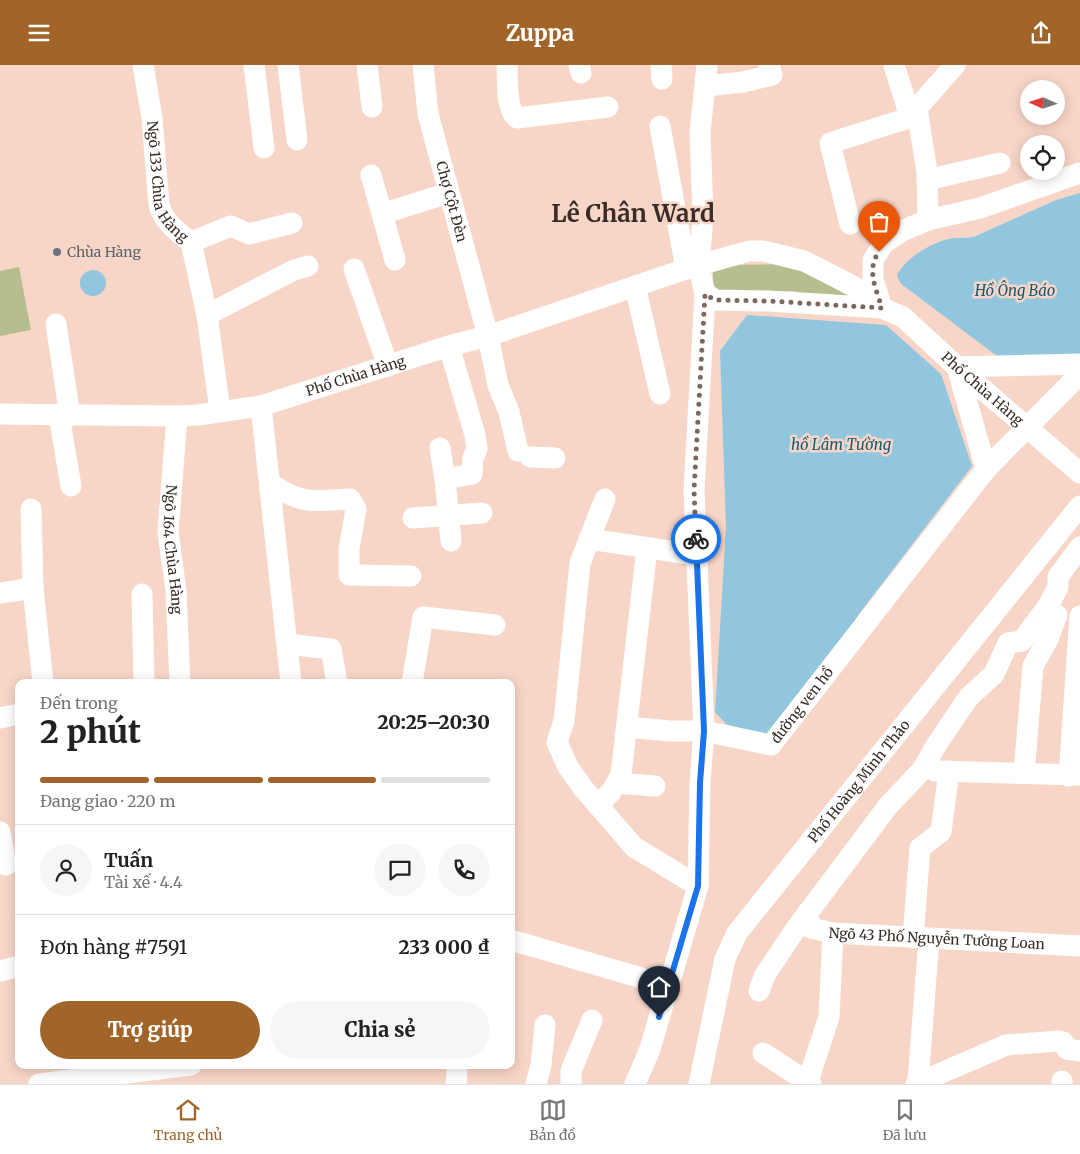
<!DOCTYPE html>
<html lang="vi">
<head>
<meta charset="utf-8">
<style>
  :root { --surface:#fff; --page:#f6f6f6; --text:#222; --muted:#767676; --line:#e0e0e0; --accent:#a26529 }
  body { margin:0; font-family:Merriweather,serif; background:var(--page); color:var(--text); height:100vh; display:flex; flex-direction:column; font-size:19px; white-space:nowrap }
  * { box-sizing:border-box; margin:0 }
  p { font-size:16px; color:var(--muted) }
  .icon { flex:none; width:28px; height:28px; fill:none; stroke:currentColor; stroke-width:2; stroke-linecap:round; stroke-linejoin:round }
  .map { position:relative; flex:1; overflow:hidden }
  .side { position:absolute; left:15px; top:614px; width:500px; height:390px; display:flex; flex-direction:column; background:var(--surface); border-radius:10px; box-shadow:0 2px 12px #0003 }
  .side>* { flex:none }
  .needle { width:32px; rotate:273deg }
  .fabs { position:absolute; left:1020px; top:15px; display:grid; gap:10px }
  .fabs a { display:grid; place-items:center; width:45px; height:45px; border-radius:50%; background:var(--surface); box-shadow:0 2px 12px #0003; font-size:25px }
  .pin { position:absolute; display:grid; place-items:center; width:42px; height:42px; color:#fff; margin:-51px -21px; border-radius:50% 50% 50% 0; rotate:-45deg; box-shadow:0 0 5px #0007 }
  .pin .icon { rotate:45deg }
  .courier { position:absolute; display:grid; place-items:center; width:50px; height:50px; margin:-25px; border:4px solid #1a73e8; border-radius:50%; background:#fff; color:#222; box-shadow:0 1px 6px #0007 }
  .head em { font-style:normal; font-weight:800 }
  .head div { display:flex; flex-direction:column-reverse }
  .head { display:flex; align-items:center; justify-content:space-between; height:85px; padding:0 25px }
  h1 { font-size:32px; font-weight:800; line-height:38px }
  .bar { display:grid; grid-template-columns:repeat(4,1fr); gap:8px 5px; align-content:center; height:60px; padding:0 25px }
  .bar i { height:6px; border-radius:4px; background:var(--line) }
  .bar .active { background:var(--accent) }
  .bar p { grid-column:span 4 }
  .line { display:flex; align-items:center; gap:12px; padding:0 25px; border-top:1px solid var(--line) }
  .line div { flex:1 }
  .round { display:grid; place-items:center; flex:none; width:52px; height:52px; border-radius:26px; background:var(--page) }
  .action { display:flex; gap:10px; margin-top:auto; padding:10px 25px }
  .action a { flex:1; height:58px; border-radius:30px; background:var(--accent); color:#fff; font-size:20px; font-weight:800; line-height:58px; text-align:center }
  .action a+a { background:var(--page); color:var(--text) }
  header { display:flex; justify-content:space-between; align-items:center; height:65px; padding:0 25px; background:var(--accent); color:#fff; font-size:22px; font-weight:800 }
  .tab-bar { display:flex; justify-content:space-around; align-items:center; height:70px; border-top:1px solid var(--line); background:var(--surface); font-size:14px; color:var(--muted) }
  .tab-bar a { display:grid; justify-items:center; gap:2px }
  .tab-bar .active { color:var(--accent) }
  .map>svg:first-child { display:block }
  .green { fill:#b6bd8e }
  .water { fill:#92c6de }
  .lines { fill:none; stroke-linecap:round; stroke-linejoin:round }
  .minor { stroke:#fff; stroke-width:21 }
  .done { stroke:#7c685e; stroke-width:5; stroke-dasharray:0 9 }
  .route { stroke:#1a73e8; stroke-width:6 }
  .worship-dot { fill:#6b7280; stroke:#f8d6c7; stroke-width:2 }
  .labels { text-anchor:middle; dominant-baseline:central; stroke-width:5; stroke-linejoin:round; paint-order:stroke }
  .street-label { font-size:14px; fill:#392c26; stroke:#f8d6c7 }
  .worship-label { font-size:14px; fill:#5b616d; stroke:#f8d6c7; text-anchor:start }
  .water-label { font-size:15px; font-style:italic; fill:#175972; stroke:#f8d6c7 }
  .town-label { font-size:24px; font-weight:bold; fill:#392c26; stroke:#f8d6c7 }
</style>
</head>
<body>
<header><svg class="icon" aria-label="menu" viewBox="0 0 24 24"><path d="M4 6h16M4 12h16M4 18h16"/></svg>Zuppa<svg class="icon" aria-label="share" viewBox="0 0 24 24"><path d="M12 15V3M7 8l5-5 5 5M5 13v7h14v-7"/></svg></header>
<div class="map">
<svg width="1080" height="1019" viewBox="0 0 1080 1019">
  <rect width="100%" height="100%" fill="#f8d6c7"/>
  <path class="green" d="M791 199 849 231 844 238 793 226 725 229 713 220V207L726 200Z
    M19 202 31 265 0 271V206Z"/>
  <path class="water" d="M1080 128V290L997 291 900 218 897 210C906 193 929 179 948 174 957 172 966 174 976 171L1056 135Z
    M80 218a13 13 0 1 1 26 0a13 13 0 1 1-26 0Z
    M747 250 886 260 941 309 972 401 859 549 820 613 775 669H759L726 659 715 647 726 462 720 286Z"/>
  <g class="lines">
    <g class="minor">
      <path id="s1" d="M143 0 152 53 159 140C163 156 178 168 191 177L207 250 220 346"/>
      <path d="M254 0 264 83"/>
      <path d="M288 0 297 75"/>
      <path d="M367 0 372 42"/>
      <path id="s2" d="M423 0 428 49 488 271 498 320 509 347 518 386"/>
      <path d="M507 0C508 15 505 43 517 53L608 42"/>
      <path d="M579 0 581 8"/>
      <path d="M661 0 662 14"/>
      <path id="s3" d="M707 0 700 68 703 151 699 201 705 229 715 235 769 236 882 243 903 252 957 302 1080 408"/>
      <path d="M894 0 910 51"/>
      <path d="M705 21 743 17 772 10 769 0"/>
      <path d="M910 51 955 0"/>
      <path d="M660 61 686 204"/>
      <path d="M371 110 395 195"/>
      <path d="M927 115 1000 98"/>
      <path d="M382 149 448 128"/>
      <path d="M850 159 830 78 918 50 927 107 928 155"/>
      <path d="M191 177 231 161 249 169 292 158"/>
      <path d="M354 204 388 301"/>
      <path d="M635 221 660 329"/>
      <path d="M882 243 873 215V195L884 178 902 166 928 155 980 143 1080 108"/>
      <path d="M207 250 294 205 308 201"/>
      <path d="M56 259 70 351"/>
      <path d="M449 281 475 370 477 384 473 393 472 409 445 414 451 476"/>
      <path d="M261 341 291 618"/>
      <path id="s4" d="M0 349 177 351 198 350 261 341 449 281 488 271 686 204 749 186H763L804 196 853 221 882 243"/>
      <path d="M59 351 71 421"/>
      <path id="s5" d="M177 351 168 467 176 526 180 618"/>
      <path d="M440 383 445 414"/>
      <path d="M530 392 555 393"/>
      <path d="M986 404 1080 309"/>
      <path d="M270 418C301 440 313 436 350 434L356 444 349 484V510L411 511"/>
      <path d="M605 434 580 498 564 656 557 677 568 702 583 723 634 782 698 821"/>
      <path d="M31 444 33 523"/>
      <path d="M413 453 482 448"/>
      <path d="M589 474 696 490"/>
      <path d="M0 528 33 523 43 618"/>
      <path d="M142 529 144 618"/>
      <path d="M287 579 331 584 337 618"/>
      <path d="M412 618 423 552 495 560"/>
      <path d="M0 653 19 649"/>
      <path id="s6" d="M628 662 670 666H704L771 680 986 404 957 302 1080 299"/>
      <path d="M935 706 1080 710"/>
      <path d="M1024 708 1033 601 1048 574 1057 550"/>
      <path d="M1069 711 1080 551"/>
      <path d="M616 718 655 721"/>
      <path d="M598 740 611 727 621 710 647 483"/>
      <path d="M0 767 6 800"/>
      <path id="s7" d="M807 848 811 863 833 868 1080 881"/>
      <path d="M913 873 920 783 941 767 949 706"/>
      <path d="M511 875 669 921"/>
      <path d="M0 906 19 901"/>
      <path d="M759 926 765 910 795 865 888 741 922 705 937 679 968 633 994 609 1008 578 1022 576 1048 541 1058 522V512L1080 482"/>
      <path d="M763 988 811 1019"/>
      <path d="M808 1016 829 952 833 868"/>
      <path d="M918 1016 929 874"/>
      <path d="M39 1019 191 1000"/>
      <path d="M456 1019 457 1006"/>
      <path d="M536 1019 541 1000 545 960"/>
      <path d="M571 1019V1006L592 955"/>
      <path d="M635 1019 650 984 698 821 700 718 704 666 694 425 705 229"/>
      <path id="s8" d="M699 1019 725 894 737 868 1080 441"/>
      <path d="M916 1019 1006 980 1059 976 1063 977 1067 984 1080 986"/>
      <path d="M1062 1019V1016"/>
    </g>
  </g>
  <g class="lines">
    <path class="done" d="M696 474 694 425 705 229 715 235 769 236 882 243C876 224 866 204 879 187"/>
    <path class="route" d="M659 952 698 821 700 718 704 666 696 474"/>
  </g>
  <circle class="worship-dot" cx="57" cy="187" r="5"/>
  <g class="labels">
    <g class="street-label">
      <text stroke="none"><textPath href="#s1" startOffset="121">Ngõ 133 Chùa Hàng</textPath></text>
      <text stroke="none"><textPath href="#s2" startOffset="140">Chợ Cột Đèn</textPath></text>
      <text stroke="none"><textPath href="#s4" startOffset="361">Phố Chùa Hàng</textPath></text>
      <text stroke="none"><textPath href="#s3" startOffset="539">Phố Chùa Hàng</textPath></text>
      <text stroke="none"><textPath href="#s5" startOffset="134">Ngõ 164 Chùa Hàng</textPath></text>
      <text stroke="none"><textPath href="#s6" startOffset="195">đường ven hồ</textPath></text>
      <text stroke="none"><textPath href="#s8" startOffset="351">Phố Hoàng Minh Thảo</textPath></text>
      <text stroke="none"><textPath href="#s7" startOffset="142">Ngõ 43 Phố Nguyễn Tường Loan</textPath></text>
    </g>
    <g class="worship-label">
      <text x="67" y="187">Chùa Hàng</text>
    </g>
    <g class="water-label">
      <text x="1015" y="225">Hồ Ông Báo</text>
      <text x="841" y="379">hồ Lâm Tường</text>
    </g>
    <g class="town-label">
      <text x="633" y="148">Lê Chân Ward</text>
    </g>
  </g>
</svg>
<div class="fabs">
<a><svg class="needle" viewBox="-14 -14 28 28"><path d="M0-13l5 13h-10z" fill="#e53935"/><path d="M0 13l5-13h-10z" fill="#767676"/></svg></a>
<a><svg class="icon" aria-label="locate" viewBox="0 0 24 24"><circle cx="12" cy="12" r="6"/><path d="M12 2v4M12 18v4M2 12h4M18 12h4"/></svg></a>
</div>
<div class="pin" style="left:879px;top:187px;background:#ea580c"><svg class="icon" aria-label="bag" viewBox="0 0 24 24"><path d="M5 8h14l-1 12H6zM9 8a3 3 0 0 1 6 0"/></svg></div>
<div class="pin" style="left:659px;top:952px;background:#1f2937"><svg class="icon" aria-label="home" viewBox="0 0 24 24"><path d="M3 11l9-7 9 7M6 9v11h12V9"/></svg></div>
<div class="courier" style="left:696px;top:474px"><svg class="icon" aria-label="bike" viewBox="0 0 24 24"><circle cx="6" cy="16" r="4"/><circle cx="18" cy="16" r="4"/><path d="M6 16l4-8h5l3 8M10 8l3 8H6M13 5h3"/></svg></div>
<section class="side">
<div class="head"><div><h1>2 phút</h1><p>Đến trong</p></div><em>20:25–20:30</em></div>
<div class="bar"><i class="active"></i><i class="active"></i><i class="active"></i><i></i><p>Đang giao · 220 m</p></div>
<div class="line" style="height:90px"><a class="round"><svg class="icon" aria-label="person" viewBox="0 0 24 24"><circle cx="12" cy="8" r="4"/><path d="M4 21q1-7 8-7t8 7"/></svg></a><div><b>Tuấn</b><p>Tài xế · 4.4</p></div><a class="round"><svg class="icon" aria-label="chat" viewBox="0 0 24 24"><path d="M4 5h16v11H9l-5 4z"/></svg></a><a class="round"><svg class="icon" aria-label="phone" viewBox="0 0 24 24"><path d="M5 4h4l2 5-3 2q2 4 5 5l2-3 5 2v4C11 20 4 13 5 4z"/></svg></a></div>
<div class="line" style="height:65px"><div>Đơn hàng #7591</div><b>233 000 ₫</b></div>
<div class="action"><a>Trợ giúp</a><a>Chia sẻ</a></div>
</section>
</div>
<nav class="tab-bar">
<a class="active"><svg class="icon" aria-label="home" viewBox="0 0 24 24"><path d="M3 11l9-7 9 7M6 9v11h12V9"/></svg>Trang chủ</a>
<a><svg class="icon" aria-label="map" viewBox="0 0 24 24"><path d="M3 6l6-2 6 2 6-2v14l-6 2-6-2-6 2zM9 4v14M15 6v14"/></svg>Bản đồ</a>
<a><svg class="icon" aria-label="saved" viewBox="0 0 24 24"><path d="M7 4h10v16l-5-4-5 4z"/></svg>Đã lưu</a>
</nav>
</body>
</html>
